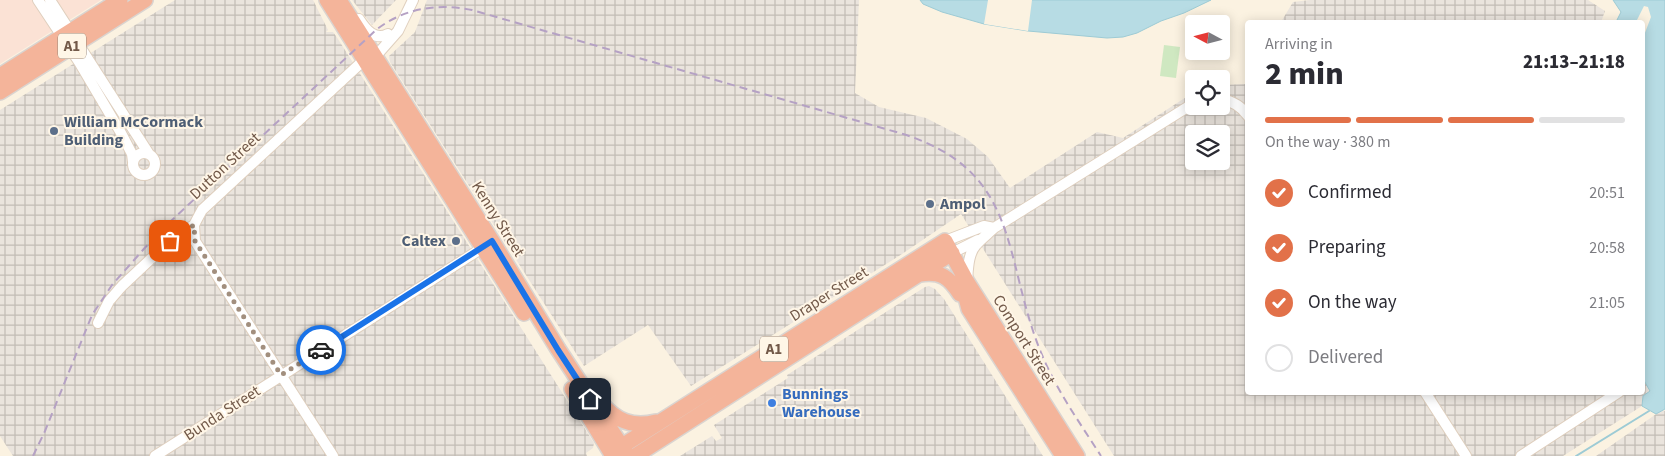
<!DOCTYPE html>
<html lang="en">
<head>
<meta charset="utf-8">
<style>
  :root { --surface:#fff; --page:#f2f2f3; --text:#2b2b33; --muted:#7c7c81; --line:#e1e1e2; --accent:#e27149 }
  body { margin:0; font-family:"Source Sans 3",sans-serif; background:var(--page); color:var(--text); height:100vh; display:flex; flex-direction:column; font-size:19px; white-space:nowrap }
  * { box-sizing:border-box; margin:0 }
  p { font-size:16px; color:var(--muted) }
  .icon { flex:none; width:28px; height:28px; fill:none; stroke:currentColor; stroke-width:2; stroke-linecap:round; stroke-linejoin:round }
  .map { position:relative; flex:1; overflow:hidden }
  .drawer { position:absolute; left:1245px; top:20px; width:400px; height:375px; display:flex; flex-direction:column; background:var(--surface); border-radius:5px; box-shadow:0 2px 12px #0003 }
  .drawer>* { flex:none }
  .needle { width:32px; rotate:277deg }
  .fabs { position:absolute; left:1185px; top:15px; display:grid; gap:10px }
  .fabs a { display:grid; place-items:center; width:45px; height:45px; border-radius:5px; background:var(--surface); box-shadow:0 2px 12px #0003; font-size:25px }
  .pin { position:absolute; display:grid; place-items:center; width:42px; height:42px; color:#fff; margin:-21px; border-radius:10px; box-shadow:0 2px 8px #0006 }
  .courier { position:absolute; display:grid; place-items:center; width:50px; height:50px; margin:-25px; border:4px solid #1a73e8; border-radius:50%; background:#fff; color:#222; box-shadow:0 1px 6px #0007 }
  .overview em { font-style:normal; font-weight:800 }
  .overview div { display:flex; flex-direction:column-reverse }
  .overview { display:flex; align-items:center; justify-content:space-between; height:85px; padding:0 20px }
  h1 { font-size:32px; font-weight:800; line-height:38px }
  .bar { display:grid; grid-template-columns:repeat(4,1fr); gap:8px 5px; align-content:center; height:60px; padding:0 20px }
  .bar i { height:6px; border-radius:4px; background:var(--line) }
  .bar .active { background:var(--accent) }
  .bar p { grid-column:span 4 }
  ol { padding:0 20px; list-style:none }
  li { display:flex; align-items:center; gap:15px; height:55px }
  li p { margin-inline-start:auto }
  li .icon { padding:5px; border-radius:50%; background:var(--accent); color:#fff; stroke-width:4 }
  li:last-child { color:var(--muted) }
  li i { width:28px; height:28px; border:2px solid var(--line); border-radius:50% }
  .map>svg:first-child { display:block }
  .commercial { fill:#fbe2d5 }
  .industrial { fill:url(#industrial-grid); fill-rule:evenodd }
  .garden { fill:#cfe8c1 }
  .water { fill:#b7dce4; stroke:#9dcbd5 }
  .pier { fill:#fbf2e1 }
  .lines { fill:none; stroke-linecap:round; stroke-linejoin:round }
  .stream { stroke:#9dcbd5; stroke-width:2 }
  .minor-casing { stroke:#dfcfbe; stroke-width:12 }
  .highway-casing { stroke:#dad4d0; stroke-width:18 }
  .minor { stroke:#fff; stroke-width:10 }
  .highway { stroke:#f4b49a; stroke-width:15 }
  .rail { stroke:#b5a1c4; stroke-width:2; stroke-dasharray:8 5; stroke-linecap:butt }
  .done { stroke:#a28f7e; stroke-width:5; stroke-dasharray:0 9 }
  .route { stroke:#1a73e8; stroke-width:6 }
  .service-dot { fill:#5c6f8a; stroke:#fff6e7; stroke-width:2 }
  .shop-dot { fill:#3f7fe0; stroke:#fff6e7; stroke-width:2 }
  .labels { text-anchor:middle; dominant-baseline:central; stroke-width:4; stroke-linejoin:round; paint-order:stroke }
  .shield { fill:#fff6e7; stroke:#9c8878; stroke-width:1 }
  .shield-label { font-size:15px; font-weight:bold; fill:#725949 }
  .service-label { font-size:16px; font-weight:bold; fill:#4e5e75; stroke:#fff6e7; text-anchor:start }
  .street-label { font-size:16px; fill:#725949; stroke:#fff6e7 }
  .shop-label { font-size:16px; font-weight:bold; fill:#366cbe; stroke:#fff6e7; text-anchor:start }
</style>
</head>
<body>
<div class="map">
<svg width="1665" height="456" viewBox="0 0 1665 456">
  <defs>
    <pattern id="industrial-grid" width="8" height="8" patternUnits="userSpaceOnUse" patternTransform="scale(1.25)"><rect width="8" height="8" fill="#eae4dd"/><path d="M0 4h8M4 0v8" fill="none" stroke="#c2bcb5"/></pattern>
  </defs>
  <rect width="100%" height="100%" fill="#fbf2e1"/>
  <path class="commercial" d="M0 0H101L0 64Z"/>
  <path class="industrial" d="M175 0H313L328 30 326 32H333L338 39 594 443 593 448 586 453 587 456H13L0 436V110Z
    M352 0H396L372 25Z
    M427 0H859L855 93 879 107 926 118 967 139 988 157 1010 188 1097 132 1123 138 1194 92V106H1221V85L1247 84 1248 392H1642L1643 379 1650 391 1643 396 1642 406 1563 456H1114L961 214 899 256 691 386 648 325 584 366 390 62 389 56 415 32ZM1194 134H1221V161H1194Z
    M1310 0H1588L1605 11 1601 22H1281L1293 2Z
    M929 286 935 289 944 299 1043 456H680L712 436 716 441 722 438 714 425 788 378 787 375 925 287Z
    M1662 410 1665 411V456H1596Z"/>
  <path class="garden" d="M1164 45 1180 47 1176 78 1160 76Z"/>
  <path class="water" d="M920 0H1211L1184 13 1161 21 1137 33 1123 37 1107 38 1028 31 984 24 942 12 923 4Z
    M1613 0H1665V409L1656 414 1642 406 1643 396 1650 391 1642 377V22H1616L1621 12Z"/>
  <path class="pier" d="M988 0H1032L1028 31 984 24Z
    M1644 6 1648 7 1651 17 1643 38 1642 22H1636Z"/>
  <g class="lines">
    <path class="stream" d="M1576 456 1649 411"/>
    <defs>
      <path id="minor" d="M38 0 79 62 121 133 132 154 133 162
        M50 0 149 154
        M359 19C366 30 375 41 388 34
        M375 57 398 31 413 0
        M1221 99C1232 101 1242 107 1248 116
        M133 164a11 11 0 1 1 22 0a11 11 0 1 1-22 0Z
        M194 225 195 241 333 456
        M945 241 984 226 994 228
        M952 253 978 240
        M967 281C968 269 968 254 976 245 981 239 989 233 994 228L1194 103
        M98 323 109 301 122 286 170 241 194 225 202 210 364 60
        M1425 392 1466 456
        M155 456 487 245
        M1521 456 1619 392"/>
      <path id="highway" d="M327 0 524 313
        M339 0 492 241 558 349 628 456
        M0 76 120 0
        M0 92 145 0
        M920 274C941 271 949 277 960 294
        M959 284 965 294 969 309 1063 456
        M572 389 613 456
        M601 403C616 421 633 428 656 422
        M611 453 945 241 967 282 1077 456
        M635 456 952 253"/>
    </defs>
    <use href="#minor" class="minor-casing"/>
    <use href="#highway" class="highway-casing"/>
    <use href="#minor" class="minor"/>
    <use href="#highway" class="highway"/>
    <path class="rail" d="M33 456 45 431 92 315 112 285 157 234 376 30C404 8 438 3 472 10L903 134C1023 172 1002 260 1042 355 1057 391 1080 423 1101 456"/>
  </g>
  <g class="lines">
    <path class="done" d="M170 241 194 225 195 241 281 375 321 350"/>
    <path class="route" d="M321 350 492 241 558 350 590 399"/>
  </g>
  <g class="service-dot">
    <circle cx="54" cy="131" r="5"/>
    <circle cx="930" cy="204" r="5"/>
    <circle cx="456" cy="241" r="5"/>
  </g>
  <circle class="shop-dot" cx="772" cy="403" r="5"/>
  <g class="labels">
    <g class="shield">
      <rect x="58" y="33.5" width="28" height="25" rx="4"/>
      <rect x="760" y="336.5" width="28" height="25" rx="4"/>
    </g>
    <g class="shield-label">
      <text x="72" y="46">A1</text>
      <text x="774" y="349">A1</text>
    </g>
    <g class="service-label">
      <text x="64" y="122">William McCormack<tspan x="64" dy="18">Building</tspan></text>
      <text x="940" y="204">Ampol</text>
      <text x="446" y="241" text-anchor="end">Caltex</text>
    </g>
    <g class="street-label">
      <text transform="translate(225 166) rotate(-43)">Dutton Street</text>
      <text transform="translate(498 219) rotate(58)">Kenny Street</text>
      <text transform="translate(829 294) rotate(-32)">Draper Street</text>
      <text transform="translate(1024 340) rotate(58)">Comport Street</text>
      <text transform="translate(222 413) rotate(-33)">Bunda Street</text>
    </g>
    <g class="shop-label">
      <text x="782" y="394">Bunnings<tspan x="782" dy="18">Warehouse</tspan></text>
    </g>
  </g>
</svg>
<div class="fabs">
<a><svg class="needle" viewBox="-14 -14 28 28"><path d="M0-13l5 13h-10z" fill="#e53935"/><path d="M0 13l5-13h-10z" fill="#7c7c81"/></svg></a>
<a><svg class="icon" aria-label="locate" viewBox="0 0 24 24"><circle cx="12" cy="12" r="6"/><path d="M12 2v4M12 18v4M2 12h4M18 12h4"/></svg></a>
<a><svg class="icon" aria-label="layers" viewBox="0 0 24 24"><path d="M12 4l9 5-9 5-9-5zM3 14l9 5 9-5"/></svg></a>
</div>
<div class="pin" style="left:170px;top:241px;background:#ea580c"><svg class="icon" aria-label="bag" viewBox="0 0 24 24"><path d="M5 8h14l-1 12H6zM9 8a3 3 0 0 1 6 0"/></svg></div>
<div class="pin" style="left:590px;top:399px;background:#1f2937"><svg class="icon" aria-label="home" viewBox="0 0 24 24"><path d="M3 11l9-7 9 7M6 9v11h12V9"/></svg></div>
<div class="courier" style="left:321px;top:350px"><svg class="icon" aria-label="car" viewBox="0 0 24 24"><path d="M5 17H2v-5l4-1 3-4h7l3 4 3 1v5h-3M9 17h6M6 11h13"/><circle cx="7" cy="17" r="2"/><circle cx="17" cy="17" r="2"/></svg></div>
<section class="drawer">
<div class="overview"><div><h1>2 min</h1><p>Arriving in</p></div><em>21:13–21:18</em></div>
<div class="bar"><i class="active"></i><i class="active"></i><i class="active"></i><i></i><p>On the way · 380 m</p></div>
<ol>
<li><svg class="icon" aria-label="check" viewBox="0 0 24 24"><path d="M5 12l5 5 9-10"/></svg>Confirmed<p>20:51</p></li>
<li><svg class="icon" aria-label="check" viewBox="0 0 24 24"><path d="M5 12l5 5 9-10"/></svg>Preparing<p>20:58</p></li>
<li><svg class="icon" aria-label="check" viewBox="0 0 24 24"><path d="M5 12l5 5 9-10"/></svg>On the way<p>21:05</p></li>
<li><i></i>Delivered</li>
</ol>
</section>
</div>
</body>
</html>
